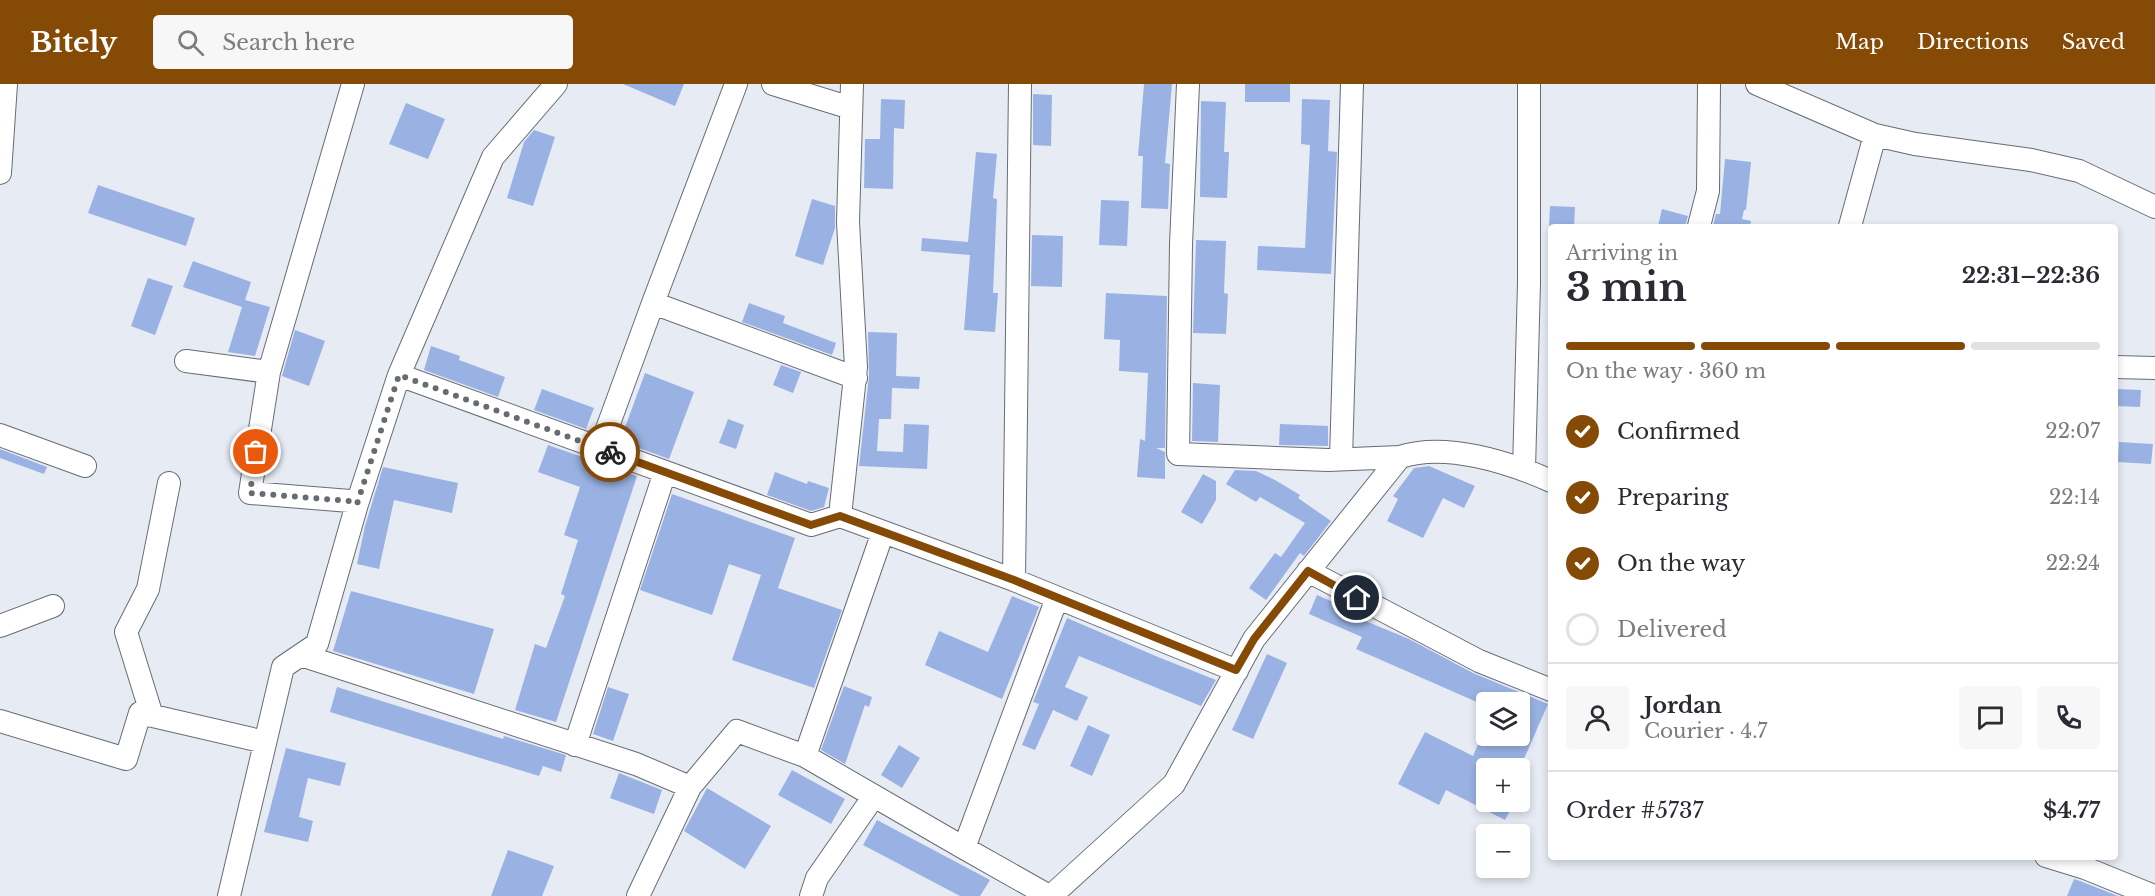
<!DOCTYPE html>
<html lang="en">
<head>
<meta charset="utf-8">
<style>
  :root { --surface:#fff; --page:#f7f7f7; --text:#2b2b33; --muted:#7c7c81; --line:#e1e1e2; --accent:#864a07 }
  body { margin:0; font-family:"Libre Baskerville",serif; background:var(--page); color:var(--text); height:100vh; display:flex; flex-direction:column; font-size:22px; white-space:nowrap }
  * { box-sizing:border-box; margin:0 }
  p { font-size:20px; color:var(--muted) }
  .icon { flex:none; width:33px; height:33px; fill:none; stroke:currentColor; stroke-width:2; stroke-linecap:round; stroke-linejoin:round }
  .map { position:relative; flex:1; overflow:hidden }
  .drawer { position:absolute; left:1548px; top:140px; width:570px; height:636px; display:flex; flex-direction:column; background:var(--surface); border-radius:6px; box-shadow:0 3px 9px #0003 }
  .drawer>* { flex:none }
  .buttons { position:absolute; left:1476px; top:608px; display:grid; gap:12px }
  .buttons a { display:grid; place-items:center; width:54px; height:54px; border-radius:6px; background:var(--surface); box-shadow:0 3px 9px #0003; font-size:30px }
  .pin { position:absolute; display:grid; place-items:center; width:51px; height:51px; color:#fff; margin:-26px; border:3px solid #fff; border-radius:50%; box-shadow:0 2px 6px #0007 }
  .courier { position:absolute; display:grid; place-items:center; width:60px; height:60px; margin:-30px; border:4px solid #864a07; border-radius:50%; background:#fff; color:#222; box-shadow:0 2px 8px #0007 }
  .overview em { font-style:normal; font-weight:800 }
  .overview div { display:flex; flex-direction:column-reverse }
  .overview { display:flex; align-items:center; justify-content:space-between; height:102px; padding:0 18px }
  h1 { font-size:39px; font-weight:800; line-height:45px }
  .bar { display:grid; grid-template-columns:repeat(4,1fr); gap:9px 6px; align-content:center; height:72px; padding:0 18px }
  .bar i { height:8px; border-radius:4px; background:var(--line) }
  .bar .selected { background:var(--accent) }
  .bar p { grid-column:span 4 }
  .line { display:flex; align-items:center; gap:15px; padding:0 18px; border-top:2px solid var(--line) }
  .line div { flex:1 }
  .round { display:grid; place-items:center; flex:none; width:63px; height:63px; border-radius:6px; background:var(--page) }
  ol { padding:0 18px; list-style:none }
  li { display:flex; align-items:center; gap:18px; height:66px }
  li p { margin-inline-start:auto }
  li .icon { padding:6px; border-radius:50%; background:var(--accent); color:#fff; stroke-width:4 }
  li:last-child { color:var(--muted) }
  li i { width:33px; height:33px; border:3px solid var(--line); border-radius:50% }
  header { display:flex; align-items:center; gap:36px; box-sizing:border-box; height:84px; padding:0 30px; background:var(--accent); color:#fff }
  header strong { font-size:28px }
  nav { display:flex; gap:33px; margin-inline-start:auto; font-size:21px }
  .search { width:420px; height:54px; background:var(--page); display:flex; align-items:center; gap:15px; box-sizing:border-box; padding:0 21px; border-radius:6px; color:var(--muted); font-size:22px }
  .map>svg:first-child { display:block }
  .building { fill:#9ab2e3 }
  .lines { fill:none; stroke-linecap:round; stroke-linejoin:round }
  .minor-casing { stroke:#676c74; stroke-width:24 }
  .minor { stroke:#fff; stroke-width:22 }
  .done { stroke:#686b70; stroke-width:6; stroke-dasharray:0 10.8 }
  .route { stroke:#864a07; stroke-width:8 }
</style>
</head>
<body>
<header>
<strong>Bitely</strong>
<div class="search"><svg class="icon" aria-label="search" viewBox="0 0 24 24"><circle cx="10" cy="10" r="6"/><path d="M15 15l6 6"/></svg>Search here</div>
<nav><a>Map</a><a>Directions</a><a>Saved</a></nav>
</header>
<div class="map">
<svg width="2155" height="812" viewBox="0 0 2155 812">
  <rect width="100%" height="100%" fill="#e6ebf4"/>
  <path class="building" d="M623 0H684L675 22Z
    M1144 0H1172L1165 79 1170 80 1168 125 1141 124 1143 72H1138Z
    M1245 0H1290V18H1245Z
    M1033 10 1052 11 1051 62 1033 61Z
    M881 15 905 16 904 45 894 44 893 105 864 104 865 55H880Z
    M1302 15 1330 16 1328 67 1337 68 1331 190 1257 186 1258 162 1305 164 1310 61 1301 60Z
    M1201 17 1226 18 1224 68H1229L1227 114 1200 113Z
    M406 19 445 35 428 75 389 60Z
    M534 46 555 53 533 122 507 114 524 58Z
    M976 68 997 70 993 114 997 115 993 209H998L995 248 964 246 970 171 921 167 922 154 968 158Z
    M1725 75 1751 78 1746 126H1744L1742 135 1751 137 1750 142H1713L1716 130H1720Z
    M98 101 195 134 186 162 88 129Z
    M812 115 835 122V144L823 181 795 172Z
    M1101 116 1129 117 1127 162 1099 161Z
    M1550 122 1575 123 1574 142H1549Z
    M1662 125 1688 132 1685 142H1658Z
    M1032 151 1063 152 1062 203 1031 202Z
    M1196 156 1226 157 1224 209 1228 210 1226 250 1193 249Z
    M193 177 251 198 245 216 270 223 255 272 228 268 242 223 183 203Z
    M148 194 173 202 155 251 131 242Z
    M1106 209 1167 212 1165 364H1156L1165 368V395L1137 393 1140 355 1145 357 1148 289 1119 287 1120 256 1104 255Z
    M749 219 785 232 783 239 836 259 832 271 742 238Z
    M295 246 325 257 309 302 282 292Z
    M868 248 897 249 896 292 920 293 919 305 892 304 891 335H879L877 367 903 368 904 340 929 341 927 385 859 382 869 292Z
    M431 262 460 272 459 276 505 293 498 313 424 286Z
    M781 281 801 288 793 309 773 301Z
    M645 289 694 308 669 375 620 357Z
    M1193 299 1220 301 1218 358 1192 357Z
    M542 305 594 324 586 345 534 326Z
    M2115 305 2141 306 2140 323 2115 322Z
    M728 335 744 341 736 365 719 359Z
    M1280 340 1328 342V362L1279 361Z
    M2119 358 2153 360 2151 380 2118 378Z
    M548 361 637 392 556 638 515 626 535 560 546 564 565 512 561 510 578 456 564 451 580 403 538 388Z
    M0 365 47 383 44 390 0 374Z
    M1429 382 1475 402 1464 424 1443 414 1423 454 1387 437 1398 415 1393 412 1414 384Z
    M383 383 458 399 452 429 394 416 379 485 357 480 365 442Z
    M1235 386 1256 387 1275 396 1300 411 1298 414 1331 437 1304 472 1300 469 1266 516 1249 504 1275 469 1281 473 1305 439 1260 413 1256 418 1226 400Z
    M775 388 807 400 808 397 829 404 824 423 811 427 767 411Z
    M1203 390 1216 397V416L1202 440 1181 428Z
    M672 410 795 454 778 504 842 526 814 604 732 576 761 491 729 480 712 531 640 506Z
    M351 507 494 545 474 610 333 567Z
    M1317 511 1365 532 1363 536 1409 555 1473 589 1548 620 1520 684H1486V717H1515L1505 736 1446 706 1439 721 1398 700 1425 648 1473 672 1482 651H1520V618H1486V622L1356 565 1362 553 1309 530Z
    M1012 512 1039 523 1002 615 925 581 939 547 988 568Z
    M1067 534 1158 573 1216 596 1201 622 1079 572 1065 603 1088 613 1077 637 1053 626 1035 666 1022 661 1039 620 1033 618Z
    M1267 570 1287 579 1253 655 1232 646Z
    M844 602 872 613 869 623 865 621 845 680 821 666Z
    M337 603 503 655 504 652 566 671 561 688 543 682 539 692 330 628Z
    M608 603 629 610 613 657 593 650Z
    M1088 641 1110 651 1092 692 1070 682Z
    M899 661 920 674 902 704 881 691Z
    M286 664 346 679 340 702 308 694 299 733 313 737 308 758 264 748Z
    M792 686 845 715 831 740 778 711Z
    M619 689 662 706 654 730 610 714Z
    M707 704 771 742 745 785 684 747Z
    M877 736 990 796 980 812H960L863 761Z
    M508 766 554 782 542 812H491Z
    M2074 795 2080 797 2118 812H2067Z"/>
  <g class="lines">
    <defs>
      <path id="minor" d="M353 0 269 288 250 409 350 417 357 420
        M736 0 653 219 856 294
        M773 0 851 24
        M1188 0 1181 160 1178 370 1328 376 1400 373
        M1757 0 1875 51 1915 60 2031 76 2079 87 2155 123
        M0 89 6 0
        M1699 142 1708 107 1709 0
        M1850 142 1875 51
        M186 277 269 288
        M2115 283 2155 284
        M399 291 811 441 840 432 1014 496 1237 587
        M0 351 85 382
        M600 364 653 219
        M1341 375 1352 0
        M1524 385 1529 199V0
        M840 432 856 283 848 138 852 0
        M883 448 805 672 964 764
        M1308 487 1479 577 1551 606
        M1014 496 1020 0
        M0 542 53 522
        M301 571 636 680 690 703 638 812
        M152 632 126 548 148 505 169 399
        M0 637 126 675 140 629 265 658
        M575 661 665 388
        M690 703 737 647 805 672
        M2046 772 2085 784 2154 812
        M229 812 283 583 317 560 357 420 399 291 493 73 556 0
        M811 812 817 794 874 712
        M1049 812 964 764 1057 514
        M1051 812 1174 700 1254 555 1400 373C1446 358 1508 378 1551 397"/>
    </defs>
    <use href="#minor" class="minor-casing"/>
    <use href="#minor" class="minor"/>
  </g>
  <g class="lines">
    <path class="done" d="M256 368 250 409 350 417 357 420 399 291 610 368"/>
    <path class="route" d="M610 368 811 441 840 432 1014 496 1236 586 1254 555 1308 487 1357 514"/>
  </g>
</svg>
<div class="buttons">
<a><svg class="icon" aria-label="layers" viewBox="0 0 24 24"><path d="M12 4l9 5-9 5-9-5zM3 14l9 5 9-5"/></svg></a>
<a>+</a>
<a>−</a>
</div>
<div class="pin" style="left:256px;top:368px;background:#ea580c"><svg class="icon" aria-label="bag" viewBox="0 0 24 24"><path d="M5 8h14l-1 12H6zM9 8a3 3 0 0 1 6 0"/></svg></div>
<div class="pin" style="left:1357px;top:514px;background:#1f2937"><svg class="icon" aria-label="home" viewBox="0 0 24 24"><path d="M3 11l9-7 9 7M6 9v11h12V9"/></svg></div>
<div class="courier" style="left:610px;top:368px"><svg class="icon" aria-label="bike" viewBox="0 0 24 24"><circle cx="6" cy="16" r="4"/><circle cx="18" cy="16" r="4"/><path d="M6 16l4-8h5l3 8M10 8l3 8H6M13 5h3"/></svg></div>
<section class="drawer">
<div class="overview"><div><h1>3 min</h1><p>Arriving in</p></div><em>22:31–22:36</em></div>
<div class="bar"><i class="selected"></i><i class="selected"></i><i class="selected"></i><i></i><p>On the way · 360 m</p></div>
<ol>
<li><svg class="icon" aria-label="check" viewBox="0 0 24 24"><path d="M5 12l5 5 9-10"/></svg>Confirmed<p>22:07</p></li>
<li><svg class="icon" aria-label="check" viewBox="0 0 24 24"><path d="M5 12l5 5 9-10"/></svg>Preparing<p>22:14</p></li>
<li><svg class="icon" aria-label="check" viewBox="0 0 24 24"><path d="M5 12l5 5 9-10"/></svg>On the way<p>22:24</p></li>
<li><i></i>Delivered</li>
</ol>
<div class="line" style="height:108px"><a class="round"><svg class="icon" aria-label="person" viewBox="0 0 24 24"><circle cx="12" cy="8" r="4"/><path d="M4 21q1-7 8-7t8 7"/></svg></a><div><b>Jordan</b><p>Courier · 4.7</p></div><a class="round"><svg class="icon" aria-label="chat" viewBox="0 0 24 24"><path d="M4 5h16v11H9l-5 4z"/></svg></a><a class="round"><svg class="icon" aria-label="phone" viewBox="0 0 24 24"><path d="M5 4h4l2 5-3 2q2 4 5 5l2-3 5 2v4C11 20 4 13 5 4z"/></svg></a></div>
<div class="line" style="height:78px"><div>Order #5737</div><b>$4.77</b></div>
</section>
</div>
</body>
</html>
